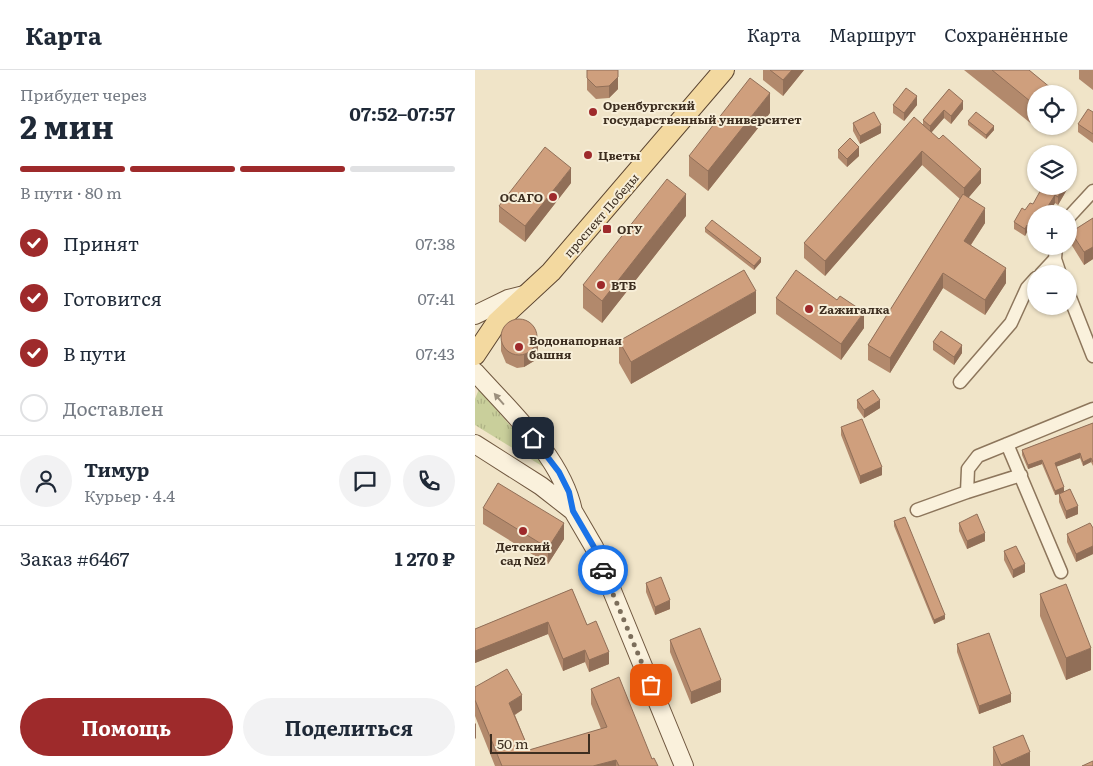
<!DOCTYPE html>
<html lang="ru">
<head>
<meta charset="utf-8">
<style>
  :root { --surface:#fff; --page:#f2f2f3; --text:#1f2937; --muted:#747a83; --line:#e0e1e3; --accent:#9e2a2b }
  body { margin:0; font-family:Literata,serif; background:var(--page); color:var(--text); height:100vh; display:flex; flex-direction:column; font-size:19px; white-space:nowrap }
  * { box-sizing:border-box; margin:0 }
  p { font-size:16px; color:var(--muted) }
  .icon { flex:none; width:28px; height:28px; fill:none; stroke:currentColor; stroke-width:2; stroke-linecap:round; stroke-linejoin:round }
  .map { position:relative; flex:1; overflow:hidden }
  .sheet { display:flex; flex-direction:column; background:var(--surface); width:475px }
  .sheet>* { flex:none }
  .buttons { position:absolute; left:552px; top:15px; display:grid; gap:10px }
  .buttons a { display:grid; place-items:center; width:50px; height:50px; border-radius:50%; background:var(--surface); box-shadow:0 1px 4px #0004; font-size:25px }
  .scale { position:absolute; left:15px; bottom:12px; width:100px; box-sizing:border-box; padding-left:5px; border:2px solid #3d2e20; border-top:0; font-size:14px; line-height:18px; white-space:nowrap; color:#3d2e20; -webkit-text-stroke:4px #f7eed8; paint-order:stroke }
  .pin { position:absolute; display:grid; place-items:center; width:42px; height:42px; color:#fff; margin:-21px; border-radius:10px; box-shadow:0 2px 8px #0006 }
  .courier { position:absolute; display:grid; place-items:center; width:50px; height:50px; margin:-25px; border:4px solid #1a73e8; border-radius:50%; background:#fff; color:#222; box-shadow:0 1px 6px #0007 }
  .head em { font-style:normal; font-weight:700 }
  .head div { display:flex; flex-direction:column-reverse }
  .head { display:flex; align-items:center; justify-content:space-between; height:85px; padding:0 20px }
  h1 { font-size:32px; font-weight:700; line-height:38px }
  .bar { display:grid; grid-template-columns:repeat(4,1fr); gap:8px 5px; align-content:center; height:60px; padding:0 20px }
  .bar i { height:6px; border-radius:4px; background:var(--line) }
  .bar .on { background:var(--accent) }
  .bar p { grid-column:span 4 }
  .line { display:flex; align-items:center; gap:12px; padding:0 20px; border-top:1px solid var(--line) }
  .line div { flex:1 }
  .round { display:grid; place-items:center; flex:none; width:52px; height:52px; border-radius:26px; background:var(--page) }
  ol { padding:0 20px; list-style:none }
  li { display:flex; align-items:center; gap:15px; height:55px }
  li p { margin-inline-start:auto }
  li .icon { padding:5px; border-radius:50%; background:var(--accent); color:#fff; stroke-width:4 }
  li:last-child { color:var(--muted) }
  li i { width:28px; height:28px; border:2px solid var(--line); border-radius:50% }
  .cta { display:flex; gap:10px; margin-top:auto; padding:10px 20px }
  .cta a { flex:1; height:58px; border-radius:30px; background:var(--accent); color:#fff; font-size:20px; font-weight:700; line-height:58px; text-align:center }
  .cta a+a { background:var(--page); color:var(--text) }
  header { display:flex; align-items:center; gap:30px; box-sizing:border-box; height:70px; padding:0 25px; background:var(--surface); border-bottom:1px solid var(--line) }
  header strong { font-size:24px }
  nav { display:flex; gap:28px; margin-inline-start:auto; font-size:18px }
  main { display:flex; flex:1; min-height:0 }
  .map>svg:first-child { display:block }
  .grass { fill:url(#grass-tufts) }
  .lines { fill:none; stroke-linecap:round; stroke-linejoin:round }
  .street-casing { stroke:#8d765c; stroke-width:15 }
  .secondary-casing { stroke:#6f573f; stroke-width:20 }
  .primary-casing { stroke:#5b4430; stroke-width:22 }
  .street { stroke:#faf1dc; stroke-width:12 }
  .secondary { stroke:#faf1dc; stroke-width:18 }
  .primary { stroke:#f3d9a0; stroke-width:20 }
  .wall { fill:#b2896c }
  .shaded-wall { fill:#916f58 }
  .building { fill:#cf9f7d; stroke:#916f58 }
  .oneway { fill:#9c907e }
  .done { stroke:#7c6e5b; stroke-width:5; stroke-dasharray:0 9 }
  .route { stroke:#1a73e8; stroke-width:6 }
  .poi-dot { fill:#9e2a2b; stroke:#f7eed8; stroke-width:2 }
  .labels { text-anchor:middle; dominant-baseline:central; stroke-width:4; stroke-linejoin:round; paint-order:stroke }
  .poi-label { font-size:12px; font-weight:bold; fill:#3d2e20; stroke:#f7eed8; text-anchor:start }
  .street-label { font-size:12px; fill:#3d2e20; stroke:#f7eed8 }
</style>
</head>
<body>
<header>
<strong>Карта</strong>
<nav><a>Карта</a><a>Маршрут</a><a>Сохранённые</a></nav>
</header>
<main>
<section class="sheet">
<div class="head"><div><h1>2 мин</h1><p>Прибудет через</p></div><em>07:52–07:57</em></div>
<div class="bar"><i class="on"></i><i class="on"></i><i class="on"></i><i></i><p>В пути · 80 m</p></div>
<ol>
<li><svg class="icon" aria-label="check" viewBox="0 0 24 24"><path d="M5 12l5 5 9-10"/></svg>Принят<p>07:38</p></li>
<li><svg class="icon" aria-label="check" viewBox="0 0 24 24"><path d="M5 12l5 5 9-10"/></svg>Готовится<p>07:41</p></li>
<li><svg class="icon" aria-label="check" viewBox="0 0 24 24"><path d="M5 12l5 5 9-10"/></svg>В пути<p>07:43</p></li>
<li><i></i>Доставлен</li>
</ol>
<div class="line" style="height:90px"><a class="round"><svg class="icon" aria-label="person" viewBox="0 0 24 24"><circle cx="12" cy="8" r="4"/><path d="M4 21q1-7 8-7t8 7"/></svg></a><div><b>Тимур</b><p>Курьер · 4.4</p></div><a class="round"><svg class="icon" aria-label="chat" viewBox="0 0 24 24"><path d="M4 5h16v11H9l-5 4z"/></svg></a><a class="round"><svg class="icon" aria-label="phone" viewBox="0 0 24 24"><path d="M5 4h4l2 5-3 2q2 4 5 5l2-3 5 2v4C11 20 4 13 5 4z"/></svg></a></div>
<div class="line" style="height:65px"><div>Заказ #6467</div><b>1 270 ₽</b></div>
<div class="cta"><a>Помощь</a><a>Поделиться</a></div>
</section>
<div class="map">
<svg width="618" height="696" viewBox="0 0 618 696">
  <defs>
    <pattern id="grass-tufts" width="24" height="20" patternUnits="userSpaceOnUse" patternTransform="scale(1.25)"><rect width="24" height="20" fill="#c9cf9b"/><path d="M3 7l-1-3M5 7V3M7 7l1-3M15 17l-1-3M17 17v-4M19 17l1-3" fill="none" stroke="#aeb285"/></pattern>
  </defs>
  <rect width="100%" height="100%" fill="#f0e4c8"/>
  <path class="grass" d="M4 319 72 399 0 355V329Z"/>
  <g class="lines">
    <defs>
      <path id="street" d="M594 147 618 121
        M581 176 580 189 585 204
        M566 204 580 189
        M594 225 618 286
        M485 312 536 253 552 218 561 208
        M532 374 586 502
        M492 422 546 405
        M442 440 492 422 493 399 503 386 618 339"/>
      <path id="secondary" d="M0 245 33 229 53 224
        M0 302C36 342 87 388 98 441
        M0 374 66 416 98 441 119 477 209 696"/>
      <path id="primary" d="M0 285 22 252 76 202 249 0"/>
    </defs>
    <use href="#street" class="street-casing"/>
    <use href="#secondary" class="secondary-casing"/>
    <use href="#primary" class="primary-casing"/>
    <use href="#street" class="street"/>
    <use href="#secondary" class="secondary"/>
    <use href="#primary" class="primary"/>
  </g>
  <path class="wall" d="M112 0 143 19 134 28 121 29 112 20Z
    M288 0H329L308 26 288 10Z
    M489 0H554L582 24H561V56H573L568 63Z
    M604 0H618V20L604 9Z
    M474 19 488 39 476 54 469 48 456 63 506 113 493 128 510 153 496 175 531 213 510 245 468 218 415 303 393 290V275L485 129 447 95 350 206 329 188V173L448 55V50Z
    M418 35H442L429 51 418 43Z
    M618 42V73L603 62V54Z
    M295 43 233 121 214 106V86Z
    M493 51 519 60 511 69 493 55Z
    M378 53 406 63 385 74 378 61Z
    M363 80 384 86 372 97 363 88Z
    M96 113 50 172 24 152V136Z
    M594 116 583 135 580 133 559 166 552 162 550 166 539 159V152L558 134Z
    M211 146 127 253 108 238V215Z
    M618 148V189L609 195 596 174V162Z
    M230 158 286 192 279 200 230 162Z
    M301 228 389 258 366 290 301 244Z
    M281 243 156 314 144 293V271Z
    M26 269 63 280 59 291 49 297 42 298 31 293 26 281Z
    M458 272 487 283 479 295 458 280Z
    M382 330 405 338 389 348 382 338Z
    M618 353V396L616 392 608 396 605 388 581 397 589 421 603 444 591 449 584 432V424L580 425 567 394 553 399 547 385V380Z
    M366 357 407 405 385 414 366 365Z
    M8 438 89 469 73 494 8 454Z
    M419 451 470 549 459 554 419 456Z
    M484 453 510 471 492 479 484 461Z
    M618 458V484L601 492 592 472V464Z
    M529 481 550 502 538 508 529 490Z
    M171 513 195 539 180 545 171 522Z
    M97 519 112 555 134 594 114 602 110 592 88 601 73 564 0 593V559Z
    M565 524 616 600 591 610 565 546Z
    M195 570 246 622 216 634 195 582Z
    M482 574 536 632 504 644 482 582Z
    M0 617 47 640 40 645 54 680 126 659 116 634V619L183 696H20L0 646Z
    M518 677 555 696H518Z"/>
  <path class="shaded-wall" d="M317 0H329L308 26V10Z
    M143 7V19L134 28V16Z
    M295 23V43L233 121V101Z
    M442 26V35L429 51V43Z
    M488 31V39L476 54V46Z
    M469 40V48L455 64V56Z
    M406 55V63L385 74V66Z
    M519 56V60L511 69V65Z
    M568 56H573L568 63Z
    M384 77V86L372 97V89Z
    M447 81V95L350 206V191Z
    M96 98V113L50 172V156Z
    M506 99V113L489 133V118Z
    M589 116H594L583 135V127Z
    M211 124V146L127 253V231Z
    M580 125V133L573 144H568Z
    M510 138V153L489 185V171Z
    M552 155V162L550 166V159Z
    M561 155V163L559 166V159Z
    M618 177V189L609 195V182Z
    M286 188V192L279 200V196Z
    M531 198V213L510 245V230Z
    M468 203V218L415 303V288Z
    M281 221V243L156 314V292Z
    M389 242V258L366 290V274Z
    M63 268V280L59 291 49 297V285Z
    M487 275V283L479 295V287Z
    M405 330V338L389 348V340Z
    M605 383V388L580 397V393Z
    M616 388V392L608 396V392Z
    M567 390V394L553 399V395Z
    M407 397V405L385 414V406Z
    M589 417V422L580 425V421Z
    M603 436V444L591 449V441Z
    M89 453V469L73 494V478Z
    M510 463V471L492 479V471Z
    M618 476V484L601 492V484Z
    M550 494V502L538 508V500Z
    M195 530V539L180 545V537Z
    M470 545V549L459 554V550Z
    M73 552V564L0 593V581Z
    M616 578V600L591 610V588Z
    M110 580V592L88 601V589Z
    M134 582V594L114 602V590Z
    M246 610V622L216 634V622Z
    M536 624V632L504 644V636Z
    M47 625V640L34 648V633Z
    M1 653V668L0 669V654Z
    M555 682V696H526V695Z
    M141 690V696H118Z"/>
  <path class="building" d="M112 0H143V7L134 16 121 17 112 8Z
    M295 0H317L308 10Z
    M517 0H554L582 23V24H561V36Z
    M275 8 295 23 233 101 214 86Z
    M431 18 442 26 429 43 418 35Z
    M474 19 488 31 476 46 469 40 455 56 448 50Z
    M613 39 618 42V64L603 54Z
    M399 42 406 55 385 66 378 53Z
    M501 42 519 56 511 65 493 51Z
    M439 47 464 69 468 65 506 99 489 118 447 81 350 191 329 173Z
    M375 68 384 77 372 89 363 80Z
    M70 77 96 98 50 156 24 136Z
    M192 109 211 124 127 231 108 215Z
    M568 116H589L583 127 580 125 568 144H561V155L559 159 552 155 550 159 539 152 547 138 550 140 555 133 558 134Z
    M488 124 510 138 489 171 531 198 510 230 468 203 415 288 393 275Z
    M618 148V177L609 182 596 162Z
    M237 150 286 188 279 196 230 158Z
    M269 200 281 221 156 292 144 271Z
    M321 200 362 230 365 226 389 242 366 274 301 228Z
    M26 267a18 18 0 1 1 36 0a18 18 0 1 1-36 0Z
    M466 261 487 275 479 287 458 272Z
    M398 320 405 330 389 340 382 330Z
    M387 349 407 397 385 406 366 357Z
    M618 353V392L616 388 608 392 605 383 580 393 589 417 580 421 567 390 553 395 547 380Z
    M23 413 89 453 73 478 8 438Z
    M595 419 603 436 591 441 584 424Z
    M502 444 510 463 492 471 484 453Z
    M430 447 470 545 459 550 419 451Z
    M615 453 618 458V476L601 484 592 464Z
    M541 476 550 494 538 500 529 481Z
    M186 507 195 530 180 537 171 513Z
    M591 514 616 578 591 588 565 524Z
    M97 519 112 555 121 551 134 582 114 590 110 580 88 589 73 552 0 581V559Z
    M225 558 246 610 216 622 195 570Z
    M514 563 536 624 504 636 482 574Z
    M32 599 47 625 34 633 54 680 132 657 116 619 144 607 177 689 179 688 183 696H144L141 690 118 696H27L0 630V617Z
    M548 665 555 682 526 695 518 677Z
    M618 691V696H607Z"/>
  <defs><path id="oneway-solid" d="M-6-.8H1V-3.2L6.5 0L1 3.2V.8H-6Z" transform="scale(1.25)"/></defs>
  <use class="oneway" href="#oneway-solid" transform="translate(24 329) rotate(-131)"/>
  <g class="lines">
    <path class="done" d="M128 500 176 615"/>
    <path class="route" d="M58 368 84 402 94 422 98 441 119 477 128 500"/>
  </g>
  <g class="poi-dot">
    <circle cx="118" cy="42" r="5"/>
    <circle cx="113" cy="85" r="5"/>
    <circle cx="78" cy="127" r="5"/>
    <rect x="127" y="154" width="10" height="10" rx="2.5"/>
    <circle cx="126" cy="215" r="5"/>
    <circle cx="334" cy="239" r="5"/>
    <circle cx="44" cy="277" r="5"/>
    <circle cx="48" cy="461" r="5"/>
  </g>
  <g class="labels">
    <g class="poi-label">
      <text x="128" y="35">Оренбургский<tspan x="128" dy="14">государственный университет</tspan></text>
      <text x="123" y="85">Цветы</text>
      <text x="68" y="127" text-anchor="end">ОСАГО</text>
      <text x="142" y="159">ОГУ</text>
      <text x="136" y="215">ВТБ</text>
      <text x="344" y="239">Zажигалка</text>
      <text x="54" y="270">Водонапорная<tspan x="54" dy="14">башня</tspan></text>
      <text x="48" y="476" text-anchor="middle">Детский<tspan x="48" dy="14">сад №2</tspan></text>
    </g>
    <g class="street-label">
      <text transform="translate(126 145) rotate(-49)">проспект Победы</text>
    </g>
  </g>
</svg>
<div class="buttons">
<a><svg class="icon" aria-label="locate" viewBox="0 0 24 24"><circle cx="12" cy="12" r="6"/><path d="M12 2v4M12 18v4M2 12h4M18 12h4"/></svg></a>
<a><svg class="icon" aria-label="layers" viewBox="0 0 24 24"><path d="M12 4l9 5-9 5-9-5zM3 14l9 5 9-5"/></svg></a>
<a>+</a>
<a>−</a>
</div>
<div class="scale">50 m</div>
<div class="pin" style="left:176px;top:615px;background:#ea580c"><svg class="icon" aria-label="bag" viewBox="0 0 24 24"><path d="M5 8h14l-1 12H6zM9 8a3 3 0 0 1 6 0"/></svg></div>
<div class="pin" style="left:58px;top:368px;background:#1f2937"><svg class="icon" aria-label="home" viewBox="0 0 24 24"><path d="M3 11l9-7 9 7M6 9v11h12V9"/></svg></div>
<div class="courier" style="left:128px;top:500px"><svg class="icon" aria-label="car" viewBox="0 0 24 24"><path d="M5 17H2v-5l4-1 3-4h7l3 4 3 1v5h-3M9 17h6M6 11h13"/><circle cx="7" cy="17" r="2"/><circle cx="17" cy="17" r="2"/></svg></div>
</div>
</main>
</body>
</html>
